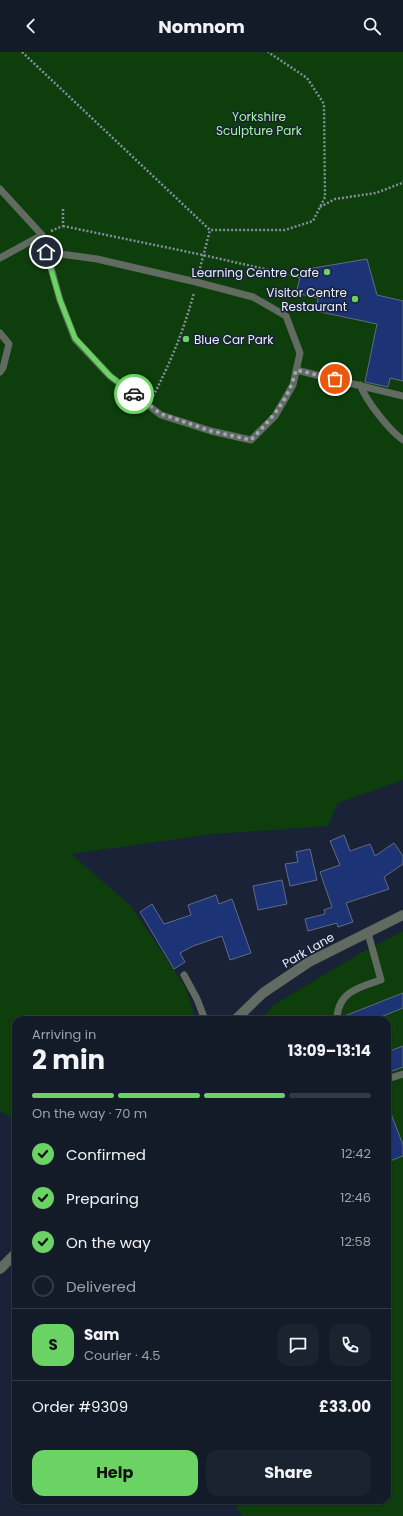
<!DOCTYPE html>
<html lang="en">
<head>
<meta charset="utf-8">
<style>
  :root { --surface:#131a28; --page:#1c2330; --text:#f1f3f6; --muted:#9da1a8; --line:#323845; --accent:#6ad363 }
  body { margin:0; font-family:Poppins,sans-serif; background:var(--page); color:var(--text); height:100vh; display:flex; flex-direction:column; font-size:15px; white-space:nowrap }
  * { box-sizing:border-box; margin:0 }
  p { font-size:13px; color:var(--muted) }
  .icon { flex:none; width:22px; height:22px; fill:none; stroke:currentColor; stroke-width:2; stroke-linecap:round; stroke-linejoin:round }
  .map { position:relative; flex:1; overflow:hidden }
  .details { position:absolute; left:12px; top:964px; width:379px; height:488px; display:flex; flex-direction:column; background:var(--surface); border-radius:12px; box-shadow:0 1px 3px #0004,0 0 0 1px var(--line) }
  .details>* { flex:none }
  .pin { position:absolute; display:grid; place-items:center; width:34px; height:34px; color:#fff; margin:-17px; border:2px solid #fff; border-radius:50%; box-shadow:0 1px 4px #0007 }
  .courier { position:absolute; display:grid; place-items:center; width:40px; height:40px; margin:-20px; border:3px solid #6ad363; border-radius:50%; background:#fff; color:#222; box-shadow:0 1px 5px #0007 }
  .summary em { font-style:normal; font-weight:700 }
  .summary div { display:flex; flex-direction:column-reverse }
  .summary { display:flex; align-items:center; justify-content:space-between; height:68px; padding:0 20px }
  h1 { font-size:26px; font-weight:700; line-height:30px }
  .bar { display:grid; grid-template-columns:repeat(4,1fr); gap:6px 4px; align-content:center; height:48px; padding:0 20px }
  .bar i { height:5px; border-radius:3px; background:var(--line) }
  .bar .on { background:var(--accent) }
  .bar p { grid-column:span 4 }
  .line { display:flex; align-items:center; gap:10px; padding:0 20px; border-top:1px solid var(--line) }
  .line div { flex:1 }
  .round { display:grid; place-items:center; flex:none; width:42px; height:42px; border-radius:12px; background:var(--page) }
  ol { padding:0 20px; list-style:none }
  li { display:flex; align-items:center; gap:12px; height:44px }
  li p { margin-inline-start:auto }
  li .icon { padding:4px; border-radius:50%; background:var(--accent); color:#111; stroke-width:4 }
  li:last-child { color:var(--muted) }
  li i { width:22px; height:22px; border:2px solid var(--line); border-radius:50% }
  .action { display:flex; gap:8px; margin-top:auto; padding:8px 20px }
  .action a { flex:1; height:46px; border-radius:12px; background:var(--accent); color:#111; font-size:16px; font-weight:700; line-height:46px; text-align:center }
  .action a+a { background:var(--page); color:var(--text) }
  header { display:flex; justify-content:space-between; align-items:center; height:52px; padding:0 20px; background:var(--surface); font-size:18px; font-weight:700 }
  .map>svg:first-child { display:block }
  .green { fill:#0d3e0b }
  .building { fill:#1c3375; stroke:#616b83 }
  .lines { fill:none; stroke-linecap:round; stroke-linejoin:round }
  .path { stroke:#858d9e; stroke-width:2.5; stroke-dasharray:2 2; stroke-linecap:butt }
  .service { stroke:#626b61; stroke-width:7 }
  .minor { stroke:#626b61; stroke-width:10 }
  .done { stroke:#9fa7b7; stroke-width:4; stroke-dasharray:0 7.2 }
  .route { stroke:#6ad363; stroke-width:5 }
  .poi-dot { fill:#6ad363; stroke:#192236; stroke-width:1.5 }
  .labels { text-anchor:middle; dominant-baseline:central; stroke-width:3; stroke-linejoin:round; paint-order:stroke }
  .park-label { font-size:12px; fill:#a2f69a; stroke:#192236 }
  .poi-label { font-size:12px; fill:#e7eefc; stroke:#192236; text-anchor:end }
  .street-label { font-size:12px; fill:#e7eefc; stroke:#192236 }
</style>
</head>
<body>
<header><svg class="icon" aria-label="back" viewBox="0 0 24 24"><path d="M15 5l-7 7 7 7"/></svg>Nomnom<svg class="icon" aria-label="search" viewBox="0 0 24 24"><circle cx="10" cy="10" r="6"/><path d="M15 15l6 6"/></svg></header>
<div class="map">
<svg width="403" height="1464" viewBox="0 0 403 1464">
  <rect width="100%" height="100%" fill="#192236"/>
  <path class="green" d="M0 0H403V728L338 751 328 774 213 782 71 802 131 854 186 936 196 968H16V1068L0 1059Z
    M403 879V1464H242L233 1448H387V968H259L275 952 357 903Z"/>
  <path class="building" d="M367 207 377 243 403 249V329L390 326 388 335 365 330 377 272 316 259 318 246 296 241 302 218Z
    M344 783 350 799 370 792 375 804 394 791 403 804V812L384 825 389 837 346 851 353 870 338 875 337 871 308 879 305 867 325 862 324 858 332 855 320 820 340 813 330 789Z
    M310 797 317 828 290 834 285 812 298 810 296 800Z
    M282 828 287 852 258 858 253 834Z
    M216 843 219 852 232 847 251 901 230 908 222 884 193 894 180 901 185 910 174 917 140 860 152 852 164 872 191 863 188 853Z
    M403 941V956L373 968H342V965Z
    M403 994V1015L387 1021V1000Z
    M388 1054 403 1093V1104L390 1109 387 1101Z"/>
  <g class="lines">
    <path class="path" d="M22 0 210 178H285L313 169 325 145 324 52 307 26 268 0
      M320 155 335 147 376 141 402 131 403 129
      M63 174 203 203 300 225
      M51 179 63 174V157
      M199 220 210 178
      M153 344C171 310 184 277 194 241"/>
    <path class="service" d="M0 137 42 183 60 248 75 287 110 324 161 363 211 379 251 388 275 364 293 333 300 301 286 264 253 245 196 230 97 207 46 200
      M0 206 42 183
      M0 281 9 292 3 316 0 320
      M296 318 403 344
      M360 333C367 350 389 378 403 388
      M184 923 197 947 205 968
      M337 968C337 940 359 935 381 928L368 881
      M387 1027 403 1022"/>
    <path class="minor" d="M235 968 263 941 309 910 403 863
      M0 1217 16 1201"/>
  </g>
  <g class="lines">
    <path class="done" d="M134 342 161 362 211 379 251 388C272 366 289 348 296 318L335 327"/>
    <path class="route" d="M46 200 60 248 75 286 110 324 134 342"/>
  </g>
  <g class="poi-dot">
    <circle cx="327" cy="220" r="4"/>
    <circle cx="355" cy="247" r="4"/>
    <circle cx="186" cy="287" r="4"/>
  </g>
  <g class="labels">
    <g class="park-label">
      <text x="259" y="64">Yorkshire<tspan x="259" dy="14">Sculpture Park</tspan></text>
    </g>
    <g class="poi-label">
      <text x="319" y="220">Learning Centre Cafe</text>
      <text x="347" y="240">Visitor Centre<tspan x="347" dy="14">Restaurant</tspan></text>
      <text x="194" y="287" text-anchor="start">Blue Car Park</text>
    </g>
    <g class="street-label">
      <text transform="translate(308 898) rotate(-30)">Park Lane</text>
    </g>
  </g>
</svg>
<div class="pin" style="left:335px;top:327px;background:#ea580c"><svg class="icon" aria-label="bag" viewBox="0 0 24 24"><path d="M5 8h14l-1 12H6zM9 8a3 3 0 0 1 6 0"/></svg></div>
<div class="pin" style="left:46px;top:200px;background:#1f2937"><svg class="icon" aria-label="home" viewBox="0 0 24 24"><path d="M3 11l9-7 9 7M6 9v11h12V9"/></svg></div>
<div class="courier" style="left:134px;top:342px"><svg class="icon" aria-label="car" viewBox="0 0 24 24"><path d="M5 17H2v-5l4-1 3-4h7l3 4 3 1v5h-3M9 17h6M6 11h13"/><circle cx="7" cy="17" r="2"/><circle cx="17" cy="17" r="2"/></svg></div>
<section class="details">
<div class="summary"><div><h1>2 min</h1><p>Arriving in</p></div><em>13:09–13:14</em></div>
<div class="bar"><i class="on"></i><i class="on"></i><i class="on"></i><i></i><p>On the way · 70 m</p></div>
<ol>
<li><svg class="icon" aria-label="check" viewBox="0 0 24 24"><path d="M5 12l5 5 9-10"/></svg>Confirmed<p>12:42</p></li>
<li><svg class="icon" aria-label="check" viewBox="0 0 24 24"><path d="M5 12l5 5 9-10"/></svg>Preparing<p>12:46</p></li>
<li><svg class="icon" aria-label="check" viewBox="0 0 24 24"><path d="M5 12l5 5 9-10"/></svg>On the way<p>12:58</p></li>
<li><i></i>Delivered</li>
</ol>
<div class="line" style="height:72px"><b class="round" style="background:var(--accent);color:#111">S</b><div><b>Sam</b><p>Courier · 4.5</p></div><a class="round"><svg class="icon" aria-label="chat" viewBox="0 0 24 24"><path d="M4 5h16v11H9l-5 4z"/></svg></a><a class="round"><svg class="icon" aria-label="phone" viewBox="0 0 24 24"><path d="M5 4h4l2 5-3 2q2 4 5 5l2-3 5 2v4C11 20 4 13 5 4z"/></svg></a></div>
<div class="line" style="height:52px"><div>Order #9309</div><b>£33.00</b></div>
<div class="action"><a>Help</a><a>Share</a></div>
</section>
</div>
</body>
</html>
